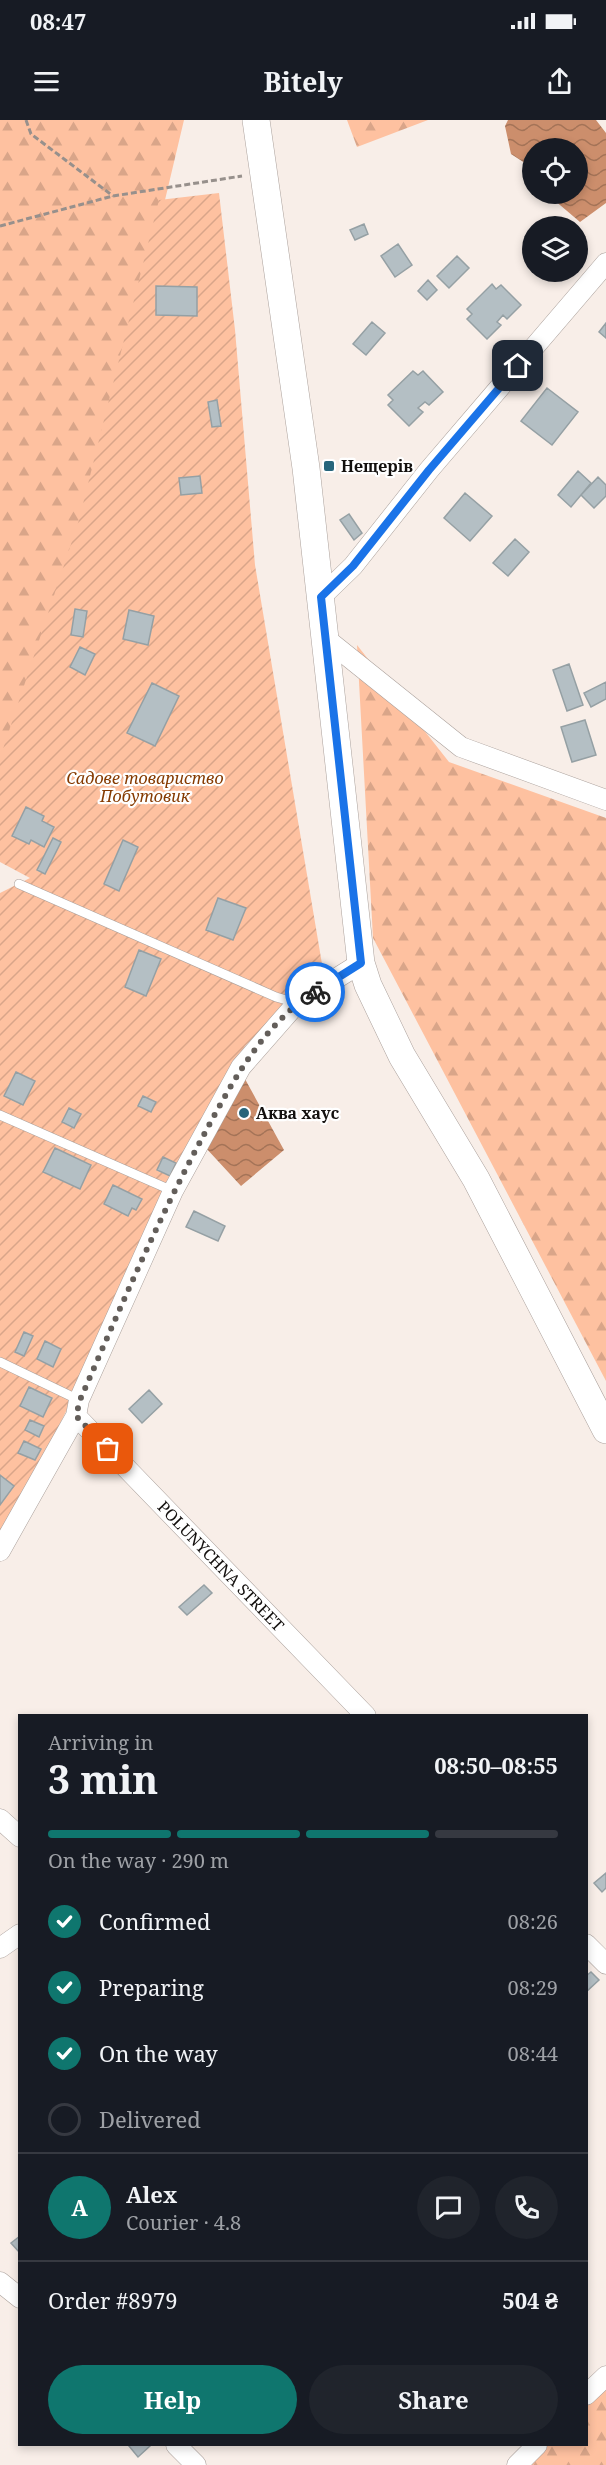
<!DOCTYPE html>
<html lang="en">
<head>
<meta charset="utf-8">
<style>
  :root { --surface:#171b24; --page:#20242c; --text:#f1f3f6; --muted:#9ea1a6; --line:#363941; --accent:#0f766e }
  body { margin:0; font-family:"Noto Serif",serif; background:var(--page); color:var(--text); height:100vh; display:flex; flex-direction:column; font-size:22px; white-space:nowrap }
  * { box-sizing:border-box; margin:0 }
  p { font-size:20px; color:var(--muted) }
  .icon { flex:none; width:33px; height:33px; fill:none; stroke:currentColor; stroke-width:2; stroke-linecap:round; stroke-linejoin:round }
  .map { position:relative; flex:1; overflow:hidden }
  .details { position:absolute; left:18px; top:1594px; width:570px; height:732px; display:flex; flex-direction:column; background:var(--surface); border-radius:0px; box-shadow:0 3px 9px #0003 }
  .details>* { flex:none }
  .fabs { position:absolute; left:522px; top:18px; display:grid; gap:12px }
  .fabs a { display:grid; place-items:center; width:66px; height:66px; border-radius:50%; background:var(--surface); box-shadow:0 3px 9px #0003; font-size:30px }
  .pin { position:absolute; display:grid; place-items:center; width:51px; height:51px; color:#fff; margin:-26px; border-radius:12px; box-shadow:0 3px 9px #0006 }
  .courier { position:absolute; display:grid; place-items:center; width:60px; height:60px; margin:-30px; border:4px solid #1a73e8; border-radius:50%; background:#fff; color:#222; box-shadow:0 2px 8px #0007 }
  .summary em { font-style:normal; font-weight:700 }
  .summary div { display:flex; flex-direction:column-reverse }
  .summary { display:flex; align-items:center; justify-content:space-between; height:102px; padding:0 30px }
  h1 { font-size:39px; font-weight:700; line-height:45px }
  .bar { display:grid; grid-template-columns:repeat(4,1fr); gap:9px 6px; align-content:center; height:72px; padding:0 30px }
  .bar i { height:8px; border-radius:4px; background:var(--line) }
  .bar .current { background:var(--accent) }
  .bar p { grid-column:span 4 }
  .line { display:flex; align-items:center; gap:15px; padding:0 30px; border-top:2px solid var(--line) }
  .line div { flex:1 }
  .round { display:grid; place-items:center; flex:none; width:63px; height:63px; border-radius:32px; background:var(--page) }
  ol { padding:0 30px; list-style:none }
  li { display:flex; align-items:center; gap:18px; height:66px }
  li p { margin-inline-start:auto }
  li .icon { padding:6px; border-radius:50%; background:var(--accent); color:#fff; stroke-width:4 }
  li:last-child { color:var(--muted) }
  li i { width:33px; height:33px; border:3px solid var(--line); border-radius:50% }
  .action { display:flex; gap:12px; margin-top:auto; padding:12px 30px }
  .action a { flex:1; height:69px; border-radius:36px; background:var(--accent); color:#fff; font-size:24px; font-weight:700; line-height:69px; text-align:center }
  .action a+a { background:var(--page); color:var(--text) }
  .status { display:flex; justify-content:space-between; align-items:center; height:42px; padding:0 30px; background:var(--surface); direction:ltr }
  .status svg { height:16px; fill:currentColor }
  header { display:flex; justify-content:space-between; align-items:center; height:78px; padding:0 30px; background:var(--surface); font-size:27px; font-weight:700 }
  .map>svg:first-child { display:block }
  .forest { fill:url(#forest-firs) }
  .garden { fill:url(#garden-furrows) }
  .water { fill:url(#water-waves) }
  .building { fill:#b4bfc4; stroke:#95a0a4; stroke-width:1.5 }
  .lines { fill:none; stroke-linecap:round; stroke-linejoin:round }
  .service-casing { stroke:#aba19c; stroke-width:10 }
  .minor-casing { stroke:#aba19c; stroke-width:21 }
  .secondary-casing { stroke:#aba19c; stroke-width:28 }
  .path { stroke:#97908c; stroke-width:3; stroke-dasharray:6 3; stroke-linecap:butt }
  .service { stroke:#fff; stroke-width:9 }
  .minor { stroke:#fff; stroke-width:20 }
  .secondary { stroke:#fff; stroke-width:27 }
  .done { stroke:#635e5a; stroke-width:6; stroke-dasharray:0 10.8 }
  .route { stroke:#1a73e8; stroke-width:8 }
  .poi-dot { fill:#27657b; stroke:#fff; stroke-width:2 }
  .labels { text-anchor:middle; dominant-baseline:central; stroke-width:4.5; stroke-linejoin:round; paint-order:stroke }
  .poi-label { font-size:16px; font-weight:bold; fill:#13100e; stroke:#fff; text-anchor:start }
  .park-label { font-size:16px; font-style:italic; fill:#853a00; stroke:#fff }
  .street-label { font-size:16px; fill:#13100e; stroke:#fff }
</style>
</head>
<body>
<div class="status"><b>08:47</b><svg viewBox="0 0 49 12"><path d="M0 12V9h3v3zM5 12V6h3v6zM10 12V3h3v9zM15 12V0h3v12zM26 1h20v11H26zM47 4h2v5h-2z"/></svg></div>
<header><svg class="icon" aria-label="menu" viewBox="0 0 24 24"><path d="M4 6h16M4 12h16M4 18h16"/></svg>Bitely<svg class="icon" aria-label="share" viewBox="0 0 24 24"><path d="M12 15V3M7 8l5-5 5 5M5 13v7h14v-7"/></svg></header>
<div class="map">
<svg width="606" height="2345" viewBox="0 0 606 2345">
  <defs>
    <pattern id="forest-firs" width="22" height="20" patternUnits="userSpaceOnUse" patternTransform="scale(1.5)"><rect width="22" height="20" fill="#fec1a0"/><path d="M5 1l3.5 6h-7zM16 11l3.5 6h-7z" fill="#d9a589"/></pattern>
    <pattern id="garden-furrows" width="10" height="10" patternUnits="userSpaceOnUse" patternTransform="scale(1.5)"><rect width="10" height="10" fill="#fec1a0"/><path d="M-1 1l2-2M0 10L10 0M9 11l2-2" fill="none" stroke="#d9a589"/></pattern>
    <pattern id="water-waves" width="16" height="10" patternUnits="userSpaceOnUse" patternTransform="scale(1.5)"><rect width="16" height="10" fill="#cc8e6c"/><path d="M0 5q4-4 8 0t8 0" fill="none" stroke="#a47357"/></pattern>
  </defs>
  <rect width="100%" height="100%" fill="#f8eee8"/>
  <path class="forest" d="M0 0H184L54 547 0 652Z
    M347 0H428L357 27Z
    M357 525 449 642 606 698V1261L373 818Z
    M606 2256V2345H517L537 2325H586L587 2275Z"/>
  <path class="garden" d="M219 73 235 210 255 445 323 850 245 926 0 1426V773L30 758 0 742V638L79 400 159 80Z"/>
  <path class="water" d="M508 0H596L606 13V83L580 102 547 74H578V28H532V52L531 47 511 34 505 6Z
    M245 959 284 1030 241 1066 205 1027Z"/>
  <path class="building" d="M364 104 368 114 355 120 350 110Z
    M398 124 412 145 395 157 381 136Z
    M457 136 469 148 449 168 437 156Z
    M428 160 437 170 427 180 418 171Z
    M492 164 496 169 501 165 521 185 507 199 503 195 497 202 501 205 487 219 467 199 472 194 467 189Z
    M156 166 197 167V196L156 195Z
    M372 202 385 213 366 235 353 224Z
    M606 203V218L599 212Z
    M413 251 418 255 423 251 443 272 429 285 425 282 418 288 423 292 409 306 388 285 393 280 388 275Z
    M547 268 578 292 552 325 521 301Z
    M217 280 221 306 212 307 208 282Z
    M578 351 591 363 571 387 558 375Z
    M200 356 202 373 181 375 179 358Z
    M598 357 606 365V376L594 388 581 375Z
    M465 373 492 396 470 421 444 398Z
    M349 394 362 413 354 420 340 400Z
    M515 419 529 432 508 456 493 443Z
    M75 489 87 491 83 517 71 515Z
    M129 490 154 496 148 525 123 519Z
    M80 527 95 534 85 555 70 547Z
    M569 544 583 585 567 591 553 550Z
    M606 562V579L591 587 584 573Z
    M152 563 179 576 155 626 127 613Z
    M585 600 596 635 572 642 561 607Z
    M26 687 44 696 42 701 54 707 44 727 31 720 29 724 12 716Z
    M53 718 61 722 45 754 37 750Z
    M123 720 138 727 119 771 104 764Z
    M218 778 246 788 233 820 206 810Z
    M139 830 161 839 146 876 125 867Z
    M16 952 35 961 23 985 4 976Z
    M143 976 156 982 151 992 138 986Z
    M69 988 81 994 74 1008 62 1002Z
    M55 1028 91 1045 80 1069 43 1052Z
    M163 1037 176 1043 170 1056 157 1050Z
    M113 1065 142 1079 136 1090 132 1088 128 1096 104 1084Z
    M194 1091 225 1106 218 1121 186 1107Z
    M24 1212 33 1216 24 1236 15 1232Z
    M45 1221 61 1229 53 1247 37 1239Z
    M29 1267 52 1278 43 1297 20 1286Z
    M149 1270 162 1284 142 1303 129 1289Z
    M30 1300 44 1306 39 1317 25 1310Z
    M24 1321 41 1329 35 1340 18 1333Z
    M0 1355 14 1366 0 1385Z
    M204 1465 212 1473 187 1495 179 1487Z
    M606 1753V1768L602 1772 594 1763Z
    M591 1852 599 1860 586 1872V1856Z
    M20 2116V2133L11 2123Z
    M130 2325H149L150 2326 138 2337 129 2326Z"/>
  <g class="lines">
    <defs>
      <path id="service" d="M19 764 276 877 297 883
        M0 995 173 1071
        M0 1242 79 1280"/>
      <path id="minor" d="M321 477 353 446 429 350 606 143
        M325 518 461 627 606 680
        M76 1296 366 1596
        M0 1431 76 1296 79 1280 173 1071 241 947 297 883 361 843
        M0 1699 20 1717
        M586 1824 606 1844
        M0 1828 20 1814
        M0 2162 20 2178
        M586 2275 606 2256
        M176 2325 196 2345
        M517 2345 537 2325"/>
      <path id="secondary" d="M256 0 306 348 361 843 368 865 402 936 476 1059 606 1310"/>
    </defs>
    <use href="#service" class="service-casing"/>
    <use href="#minor" class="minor-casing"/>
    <use href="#secondary" class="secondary-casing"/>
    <path class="path" d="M26 0 31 14 113 76
      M0 106 113 76 242 56"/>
    <use href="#service" class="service"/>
    <use href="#minor" class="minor"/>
    <use href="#secondary" class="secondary"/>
  </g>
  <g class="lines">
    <path class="done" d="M108 1329 76 1296 80 1280C118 1193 155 1106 200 1022 229 968 261 905 315 872"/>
    <path class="route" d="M315 872 361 843 321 477 353 446 429 350 518 246"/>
  </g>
  <g class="poi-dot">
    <rect x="323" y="340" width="12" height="12" rx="3"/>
    <circle cx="244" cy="993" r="6"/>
  </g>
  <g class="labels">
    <g class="poi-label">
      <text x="341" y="346">Нещерів</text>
      <text x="256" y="993">Аква хаус</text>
    </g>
    <g class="park-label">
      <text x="145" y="658">Садове товариство<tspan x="145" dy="18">Побутовик</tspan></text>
    </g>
    <g class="street-label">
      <text transform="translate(221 1446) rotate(46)">POLUNYCHNA STREET</text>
    </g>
  </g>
</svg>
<div class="fabs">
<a><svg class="icon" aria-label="locate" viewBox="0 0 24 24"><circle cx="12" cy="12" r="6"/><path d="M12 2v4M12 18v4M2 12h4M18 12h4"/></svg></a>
<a><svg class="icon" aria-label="layers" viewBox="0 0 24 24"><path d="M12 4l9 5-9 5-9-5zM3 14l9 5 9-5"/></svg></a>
</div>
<div class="pin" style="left:108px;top:1329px;background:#ea580c"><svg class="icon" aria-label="bag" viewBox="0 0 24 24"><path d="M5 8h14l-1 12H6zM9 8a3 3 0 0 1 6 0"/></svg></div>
<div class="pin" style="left:518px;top:246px;background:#1f2937"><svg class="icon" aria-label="home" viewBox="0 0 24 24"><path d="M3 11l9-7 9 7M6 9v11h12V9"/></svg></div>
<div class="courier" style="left:315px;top:872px"><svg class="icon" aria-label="bike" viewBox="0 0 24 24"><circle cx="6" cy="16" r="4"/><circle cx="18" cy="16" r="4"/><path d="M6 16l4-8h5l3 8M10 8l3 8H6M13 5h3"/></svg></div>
<section class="details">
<div class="summary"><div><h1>3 min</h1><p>Arriving in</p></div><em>08:50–08:55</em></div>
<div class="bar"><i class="current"></i><i class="current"></i><i class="current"></i><i></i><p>On the way · 290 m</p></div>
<ol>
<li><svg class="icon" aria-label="check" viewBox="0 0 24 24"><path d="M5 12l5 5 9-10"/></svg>Confirmed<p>08:26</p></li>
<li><svg class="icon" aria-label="check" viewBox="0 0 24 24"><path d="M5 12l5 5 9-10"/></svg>Preparing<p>08:29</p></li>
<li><svg class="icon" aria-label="check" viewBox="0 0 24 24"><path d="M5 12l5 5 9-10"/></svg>On the way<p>08:44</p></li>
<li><i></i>Delivered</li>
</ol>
<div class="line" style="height:108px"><b class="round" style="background:var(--accent);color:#fff">A</b><div><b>Alex</b><p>Courier · 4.8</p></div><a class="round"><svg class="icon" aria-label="chat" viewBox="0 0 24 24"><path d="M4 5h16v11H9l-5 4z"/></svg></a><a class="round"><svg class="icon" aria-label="phone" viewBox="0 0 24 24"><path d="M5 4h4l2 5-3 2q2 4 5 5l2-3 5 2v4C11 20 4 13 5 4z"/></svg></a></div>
<div class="line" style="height:78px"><div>Order #8979</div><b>504 ₴</b></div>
<div class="action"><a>Help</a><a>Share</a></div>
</section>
</div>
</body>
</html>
